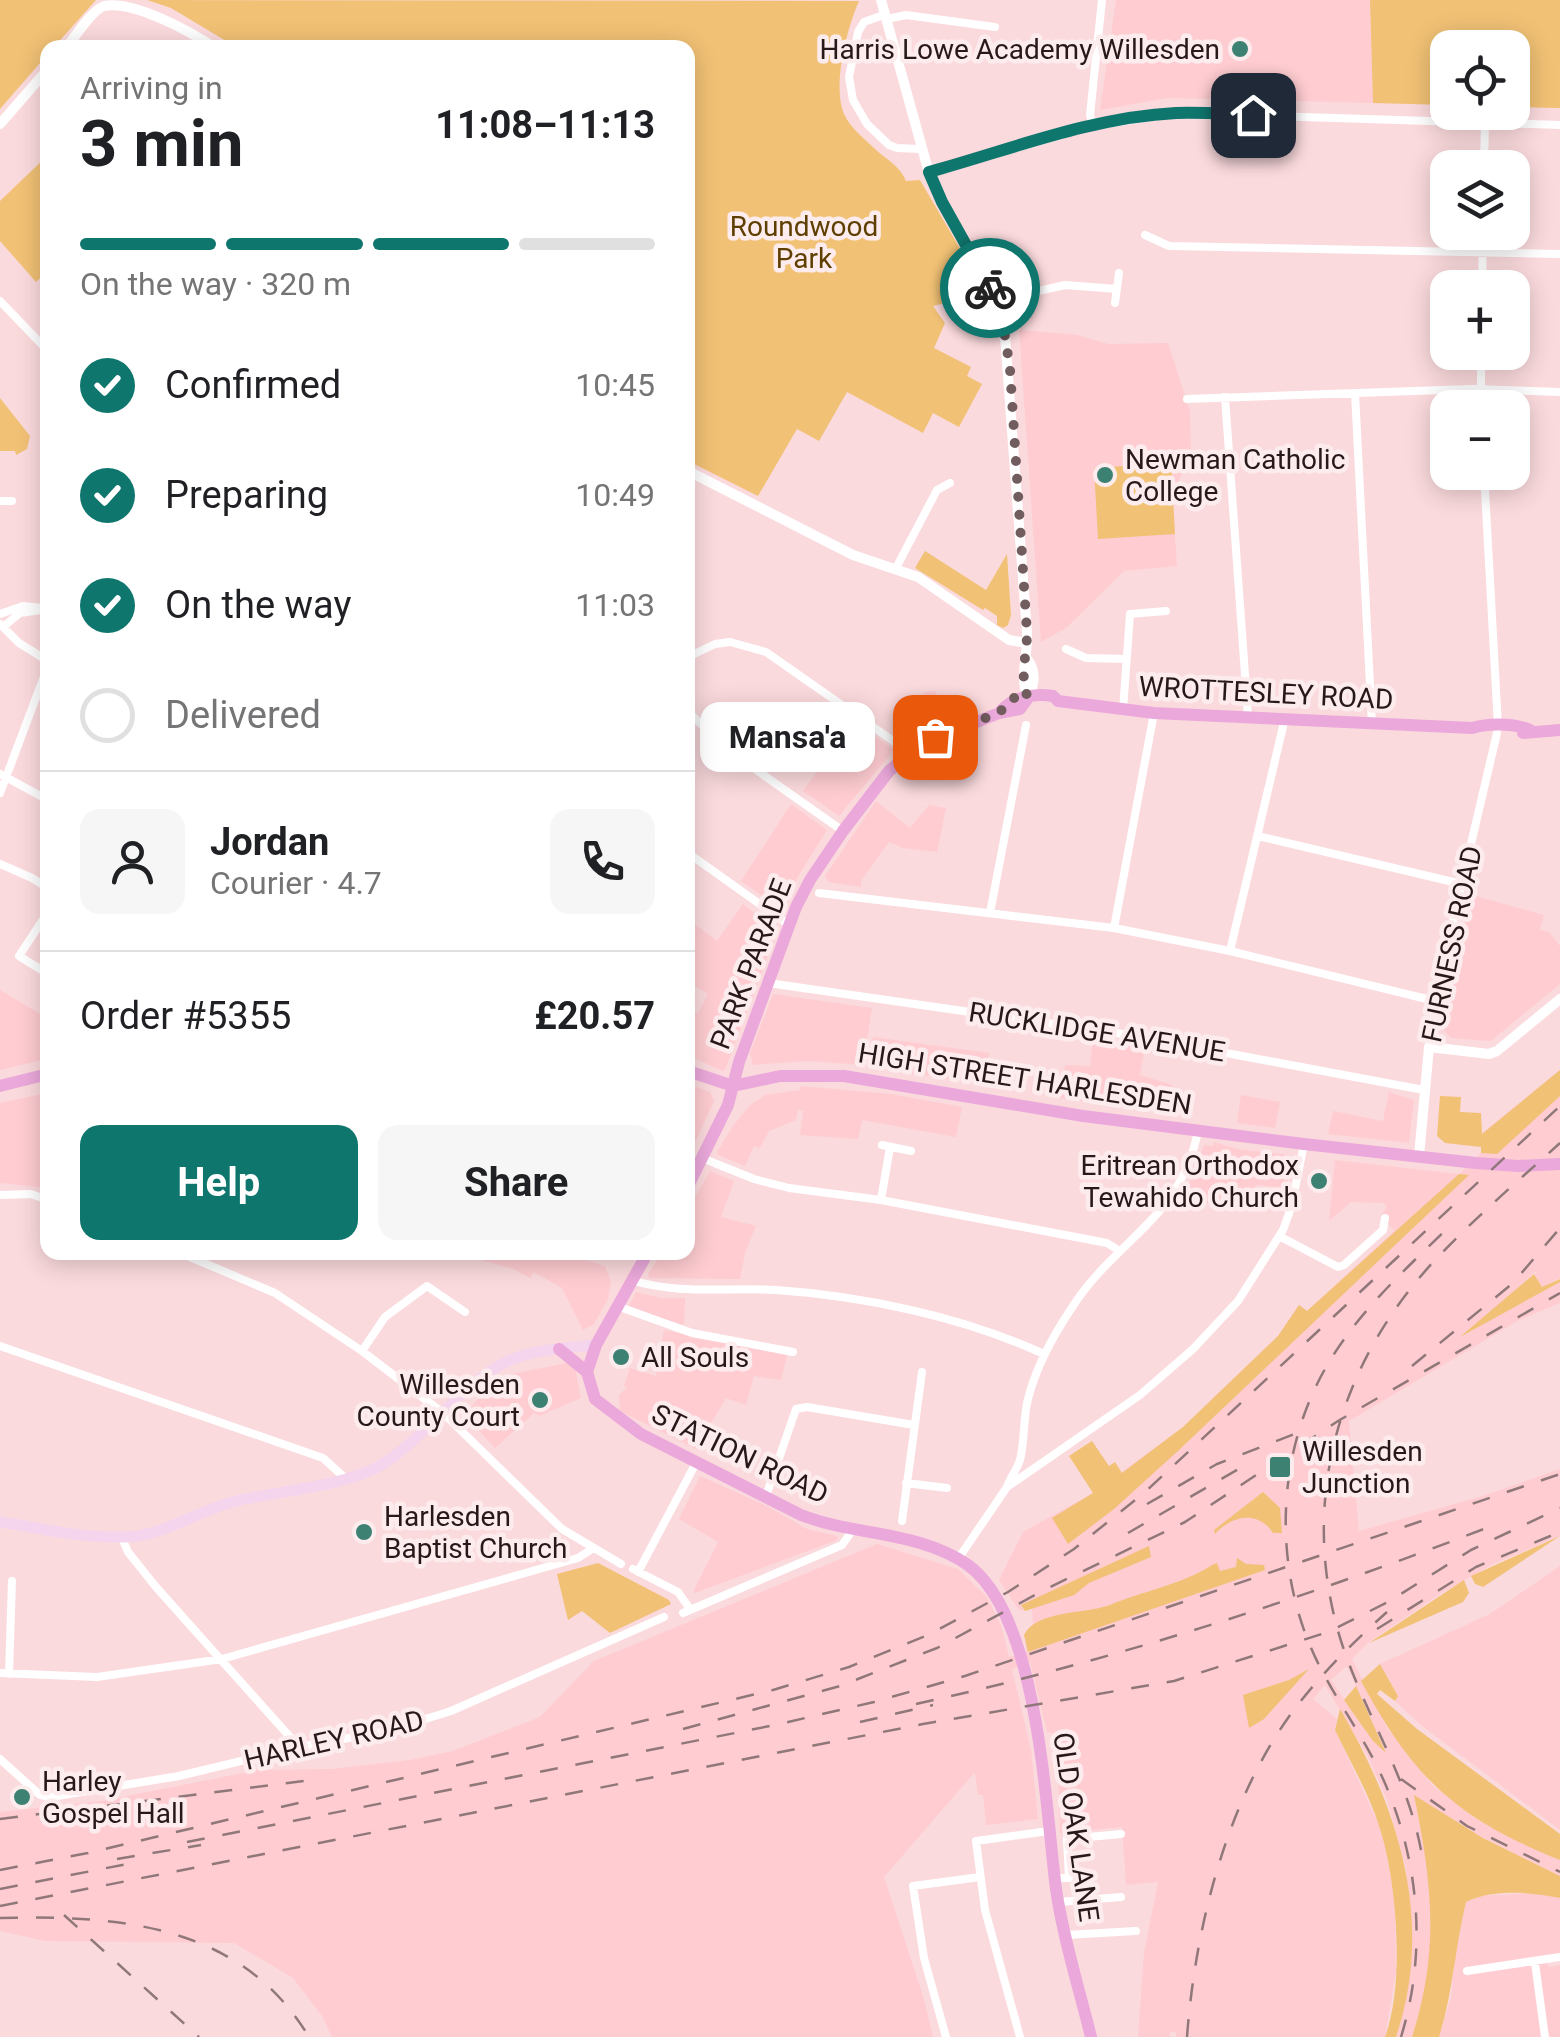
<!DOCTYPE html>
<html lang="en">
<head>
<meta charset="utf-8">
<style>
  :root { --surface:#fff; --page:#f6f6f6; --text:#202124; --muted:#757577; --line:#e0e0e0; --accent:#0f766e }
  body { margin:0; font-family:Roboto,sans-serif; background:var(--page); color:var(--text); height:100vh; display:flex; flex-direction:column; font-size:38px; white-space:nowrap }
  * { box-sizing:border-box; margin:0 }
  p { font-size:32px; color:var(--muted) }
  .icon { flex:none; width:55px; height:55px; fill:none; stroke:currentColor; stroke-width:2; stroke-linecap:round; stroke-linejoin:round }
  .map { position:relative; flex:1; overflow:hidden }
  .side { position:absolute; left:40px; top:40px; width:655px; height:1220px; display:flex; flex-direction:column; background:var(--surface); border-radius:20px; box-shadow:0 5px 25px #0003 }
  .side>* { flex:none }
  .fabs { position:absolute; left:1430px; top:30px; display:grid; gap:20px }
  .fabs a { display:grid; place-items:center; width:100px; height:100px; border-radius:20px; background:var(--surface); box-shadow:0 5px 25px #0003; font-size:50px }
  .pin { position:absolute; display:grid; place-items:center; width:85px; height:85px; color:#fff; margin:-42px; border-radius:20px; box-shadow:0 5px 15px #0006 }
  .courier { position:absolute; display:grid; place-items:center; width:100px; height:100px; margin:-50px; border:8px solid #0f766e; border-radius:50%; background:#fff; color:#222; box-shadow:0 2px 12px #0007 }
  .bubble { position:absolute; height:70px; border-radius:20px; background:var(--surface); box-shadow:0 5px 25px #0003; font-size:32px; font-weight:700; line-height:70px; text-align:center }
  .head em { font-style:normal; font-weight:700 }
  .head div { display:flex; flex-direction:column-reverse }
  .head { display:flex; align-items:center; justify-content:space-between; height:170px; padding:0 40px }
  h1 { font-size:65px; font-weight:700; line-height:75px }
  .bar { display:grid; grid-template-columns:repeat(4,1fr); gap:15px 10px; align-content:center; height:120px; padding:0 40px }
  .bar i { height:12px; border-radius:8px; background:var(--line) }
  .bar .active { background:var(--accent) }
  .bar p { grid-column:span 4 }
  .line { display:flex; align-items:center; gap:25px; padding:0 40px; border-top:2px solid var(--line) }
  .line div { flex:1 }
  .round { display:grid; place-items:center; flex:none; width:105px; height:105px; border-radius:20px; background:var(--page) }
  ol { padding:0 40px; list-style:none }
  li { display:flex; align-items:center; gap:30px; height:110px }
  li p { margin-inline-start:auto }
  li .icon { padding:10px; border-radius:50%; background:var(--accent); color:#fff; stroke-width:4 }
  li:last-child { color:var(--muted) }
  li i { width:55px; height:55px; border:5px solid var(--line); border-radius:50% }
  .button { display:flex; gap:20px; margin-top:auto; padding:20px 40px }
  .button a { flex:1; height:115px; border-radius:20px; background:var(--accent); color:#fff; font-size:40px; font-weight:700; line-height:115px; text-align:center }
  .button a+a { background:var(--page); color:var(--text) }
  .map>svg:first-child { display:block }
  .built { fill:#feccd1; fill-rule:evenodd }
  .green { fill:#f1c175 }
  .lines { fill:none; stroke-linecap:round; stroke-linejoin:round }
  .minor { stroke:#fff; stroke-width:8 }
  .tertiary { stroke:#fff; stroke-width:10 }
  .secondary { stroke:#f5d4ed; stroke-width:11 }
  .primary { stroke:#eba9db; stroke-width:12 }
  .rail { stroke:#90787a; stroke-width:2.5; stroke-dasharray:18 18; stroke-linecap:butt }
  .done { stroke:#715c5e; stroke-width:10; stroke-dasharray:0 18 }
  .route { stroke:#0f766e; stroke-width:12 }
  .poi-dot { fill:#3d8173; stroke:#fdeced; stroke-width:4 }
  .labels { text-anchor:middle; dominant-baseline:central; stroke-width:9; stroke-linejoin:round; paint-order:stroke }
  .poi-label { font-size:28px; fill:#27181a; stroke:#fdeced; text-anchor:start }
  .park-label { font-size:28px; fill:#5e3f00; stroke:#fdeced }
  .street-label { font-size:28px; fill:#27181a; stroke:#fdeced }
</style>
</head>
<body>
<div class="map">
<svg width="1560" height="2037" viewBox="0 0 1560 2037">
  <rect width="100%" height="100%" fill="#fbdadd"/>
  <path class="built" d="M1116 0H1370L1373 103 1168 98 1100 110Z
    M1019 330 1077 335 1108 344 1168 343 1190 411 1191 457 1172 493 1177 566 1124 571 1066 628 1041 642Z
    M936 691 935 706 942 724 914 734 907 733 925 692Z
    M854 722 894 750 839 816 803 791Z
    M876 801 910 828 929 805 946 808 937 852 903 848 889 842 861 881V887L828 882 825 876Z
    M791 804 827 830 797 878 785 912 741 881Z
    M1472 895 1544 915 1540 930 1549 932 1560 946V984L1491 1041 1451 1038 1443 1029 1445 1005Z
    M743 904 777 931 725 1070 722 1071 688 1055V1010L698 1013 708 994 688 982V919L717 941Z
    M0 990 47 1018V1059L0 1070Z
    M773 994 872 1008 863 1065 808 1061 753 1065 750 1053Z
    M873 1037 989 1053 984 1085 867 1066Z
    M1093 1038 1145 1047 1140 1075 1172 1085 1167 1112 1059 1098 1065 1065 1090 1066Z
    M1560 1070V1278L1542 1287 1535 1275 1536 1271 1468 1332 1560 1282V1303L1519 1320 1349 1421 1359 1531 1483 1496 1560 1469V1536L1493 1564 1443 1592 1369 1642 1352 1659 1386 1726 1432 1785 1473 1817 1509 1837 1560 1860V1876L1482 1837 1415 1796 1428 1863 1432 1944 1423 2002 1412 2037H1396L1410 1974 1412 1943 1406 1868 1387 1800 1368 1757 1325 1685 1313 1699 1337 1719 1335 1730 1379 1825 1386 1851 1395 1901 1396 1972 1385 2037H1176V2032H1170V2037H1138L1144 1953 1158 1882 1126 1885 1122 1827 1060 1833 1057 1734 1047 1732 1030 1662 1012 1669 1031 1750 1038 1819 986 1825 983 1795H978L975 1772 884 1877 924 1999 933 2037H332L322 2016 293 1978 234 1943 45 1941 0 1931V1812L102 1801 258 1770 332 1769 410 1760 453 1751 540 1717 594 1661 877 1544 958 1569 987 1597 1002 1628 1009 1657 1027 1652 1024 1635 1033 1624 1032 1609 1019 1610 999 1580 1023 1532 1093 1493 1183 1427 1278 1336 1299 1305 1307 1311 1394 1231 1381 1215 1387 1207 1384 1203 1351 1202 1329 1221 1335 1160 1459 1174 1481 1153V1134ZM1347 1666 1385 1751 1373 1741 1331 1680Z
    M688 1084 710 1092 714 1101 688 1158Z
    M800 1086 891 1094 962 1107 956 1137 862 1120 858 1139 800 1135 803 1111 798 1110 796 1120 769 1131 760 1148 754 1146 745 1166 718 1155 717 1152 733 1126 749 1106 765 1095 800 1090Z
    M1389 1092 1414 1100 1409 1143 1328 1134 1333 1111 1383 1121Z
    M47 1093V1169L41 1187 0 1183V1103Z
    M1241 1095 1280 1102 1275 1128 1237 1123Z
    M1214 1142 1237 1149 1291 1155 1287 1188 1256 1185 1255 1198 1231 1196 1224 1211 1185 1193 1204 1145 1213 1146Z
    M710 1171 734 1181 721 1217 756 1226 745 1253 740 1279 649 1278 648 1274 662 1253 688 1252V1210Z
    M562 1252 605 1266 611 1282 608 1299 594 1324 583 1330 562 1288 534 1272 530 1278 514 1269 454 1253Z
    M636 1292 661 1298H685L684 1325 627 1309Z
    M664 1330 762 1350 788 1351 781 1380 754 1376 746 1405 726 1398 696 1449 620 1411 619 1395 627 1387 624 1386 630 1368 656 1376Z
    M566 1363 575 1367 581 1398 539 1416 534 1413 495 1448 465 1416 475 1402 508 1375Z
    M700 1476 767 1506 807 1529 837 1536V1540L695 1593 693 1592 718 1542 679 1519Z
    M1560 1566V1830L1422 1726 1395 1701 1398 1695 1380 1664 1490 1614Z
    M1536 1893 1560 1898V1954L1546 1958 1548 1967 1560 1965V2037H1439L1451 1997 1457 1938 1466 1901 1477 1896Z"/>
  <path class="green" d="M0 0H96L54 47 48 48 47 55 0 109Z
    M147 0 859 1C847 28 832 86 844 114 850 128 865 139 875 149 887 160 900 166 906 181L920 180 986 293 933 306 945 323 934 348 971 367 967 376 982 384 959 427 933 413 923 433 847 392 819 441 797 429 758 496 688 461V48L236 47 171 8Z
    M1370 0H1560V108L1513 107 1512 48H1448L1447 105 1373 103Z
    M47 156V272L36 282 0 241V201Z
    M0 398 30 436 27 449 16 455 15 451H0Z
    M1171 463 1175 534 1098 539 1094 468Z
    M925 551 986 590 1007 554 1011 615 1008 625 1003 628 997 625V616L985 608 983 610 915 568Z
    M1560 1070V1096L1497 1154 1481 1153V1147L1445 1143 1437 1136 1440 1096 1461 1097 1460 1112 1481 1113 1482 1134Z
    M1459 1174 1469 1175 1179 1450 1114 1509 1068 1544 1052 1518 1093 1493 1069 1456 1092 1441 1109 1466 1115 1462 1122 1473 1183 1427 1278 1336 1299 1305 1307 1311Z
    M1534 1274 1542 1287 1560 1279V1282L1460 1337Z
    M1263 1492 1280 1508 1282 1533H1273C1258 1510 1232 1515 1215 1534L1214 1530Z
    M1560 1536 1483 1587 1475 1584 1471 1576Z
    M1149 1546 1151 1557 1089 1583 1074 1595 1025 1611 1021 1605Z
    M1237 1558 1246 1564 1264 1565 1265 1570 1028 1652 1024 1635C1036 1610 1087 1614 1110 1605 1140 1592 1186 1583 1212 1565L1217 1563 1220 1571 1236 1567Z
    M598 1563 669 1600 671 1604 610 1633 582 1611 568 1620 557 1574Z
    M1464 1580 1469 1593 1463 1602 1369 1643Z
    M1380 1664 1398 1696 1395 1701 1380 1690 1377 1694 1417 1729 1560 1834V1860C1456 1818 1414 1779 1361 1681Z
    M1309 1669 1264 1719 1249 1728 1243 1695 1289 1680Z
    M1356 1686 1386 1753 1373 1741 1344 1700Z
    M1340 1709C1399 1809 1435 1922 1396 2037H1385C1405 1984 1397 1882 1380 1829 1370 1795 1350 1762 1335 1730Z
    M1414 1795 1483 1838 1560 1876V1898C1532 1892 1492 1889 1466 1902 1455 1947 1453 1993 1439 2037H1412C1440 1950 1432 1883 1414 1795Z"/>
  <g class="lines">
    <path class="minor" d="M886 14 864 22 858 32 849 77 853 100 867 124 889 145 897 148 921 149
      M887 19 906 15 995 27
      M1093 126 1090 115 1102 0
      M1484 168 1485 122
      M929 173 1093 126 1177 113 1560 125
      M1145 235 1169 246 1560 254
      M1482 288 1483 232
      M0 301 48 351
      M995 301 1065 285 1117 289
      M1115 303 1119 273
      M1481 352V408
      M1355 393 1372 724
      M1225 397 1248 716
      M1187 399 1472 389 1560 392
      M1484 472 1498 726
      M0 501H12
      M896 568 937 490 950 483
      M0 614 23 606 43 608
      M0 624 19 643 48 661
      M3 627 20 613 48 609
      M1066 649 1086 658 1127 659
      M688 657 715 644 730 642 766 652 909 752
      M1123 710 1130 614 1166 611
      M688 712 735 755 843 831
      M0 774 48 800
      M0 793 48 666
      M1258 836 1462 884
      M688 853 789 925
      M0 864 32 878 48 888
      M819 893 1114 928 1230 951 1435 1001
      M48 912 19 956 48 974
      M990 913 1026 725
      M1114 928 1154 713
      M1230 951 1285 718
      M768 983 1130 1035 1424 1090
      M1429 1047 1437 989 1497 733
      M882 1145 911 1151
      M702 1158 754 1179 789 1188 881 1200 1107 1243 1118 1250
      M0 1195 31 1194 48 1200
      M881 1200 890 1147
      M1279 1236 1338 1267 1344 1265 1383 1230 1385 1218
      M178 1252 275 1293 362 1351 443 1413 562 1529 621 1564
      M631 1280C679 1295 727 1287 776 1290 865 1296 963 1317 1044 1354
      M617 1306 692 1333 793 1352
      M0 1346 323 1458 345 1478
      M362 1351 385 1317 427 1286 465 1312
      M906 1483 947 1488
      M1007 1487C1010 1478 1017 1469 1020 1460 1025 1440 1023 1418 1028 1399 1036 1367 1053 1336 1071 1309 1116 1238 1180 1221 1198 1131
      M766 1496 796 1409 807 1407 914 1425
      M902 1521 922 1372
      M122 1538 128 1552 156 1587 299 1747
      M958 1559 1007 1487 1140 1395 1193 1349 1238 1301 1283 1230 1291 1208 1304 1144
      M633 1569 678 1592 690 1609
      M638 1572 697 1461
      M683 1613 842 1545 852 1531
      M0 1673 97 1677 222 1659 578 1558 592 1549
      M9 1674 12 1581
      M0 1759 40 1795 51 1797 179 1776 299 1747 387 1731 451 1711 664 1617
      M1055 1878H1069L1067 1839 1121 1834
      M1059 1902 1121 1897
      M1066 1935 1136 1931
      M1535 1963 1545 2037
      M1467 1971 1560 1957
      M946 2037 924 1958 913 1886 980 1877
      M1020 2037 985 1910 976 1841 1049 1831"/>
    <path class="tertiary" d="M881 0 929 173 941 202 983 272 995 301 1005 336 1027 633C1028 656 1019 677 1028 698
      M66 48C76 36 90 12 104 6 134 0 191 32 215 48
      M0 124 48 69
      M688 471 853 555 918 577 1009 640 1027 643
      M1028 660C1037 673 1034 685 1028 698
      M1419 1156 1429 1047 1489 1054 1497 1051 1560 999"/>
    <path class="secondary" d="M0 1522C40 1528 81 1538 121 1537 164 1537 196 1511 236 1501 278 1491 348 1486 383 1464 428 1435 459 1386 506 1362 533 1349 567 1348 596 1345"/>
    <path class="primary" d="M999 713C1012 697 1033 693 1053 696L1058 701 1154 713 1472 728C1488 723 1514 723 1530 730
      M1523 733 1560 730
      M688 1071 733 1086 780 1076H844L1083 1116 1304 1144 1476 1163 1518 1166 1560 1164
      M0 1086 48 1074
      M688 1186 728 1105 739 1062 796 907 810 880 843 831 889 771 922 744 999 713 1020 709 1028 698
      M648 1252 596 1345 587 1372 595 1399 641 1434 801 1515C855 1536 920 1531 968 1565 1039 1617 1045 1805 1056 1889 1063 1938 1079 1988 1091 2037
      M559 1349 587 1372"/>
    <path class="rail" d="M1412 1366 1513 1283 1560 1228
      M1147 1504 1217 1464 1305 1430
      M1128 1533 1249 1463
      M1377 1629 1476 1567 1560 1532
      M916 1704C1112 1661 1302 1599 1489 1527
      M860 1722 933 1705
      M683 1729 840 1686 937 1648 1048 1588 1185 1522 1338 1421 1560 1293
      M1401 1779 1467 1826 1560 1872
      M0 1819 304 1781
      M187 1842 775 1725 874 1702 965 1676 1560 1474
      M1421 1850C1407 1776 1365 1714 1342 1644 1297 1504 1338 1362 1438 1257 1476 1217 1519 1180 1560 1143
      M117 1859 201 1845
      M0 1870 88 1853 773 1690 849 1667 928 1635 1008 1592 1074 1549 1144 1493 1560 1106
      M0 1889 132 1863
      M0 1906 923 1724 1174 1681 1328 1632 1388 1602 1471 1550 1560 1508
      M64 1915 199 2037
      M0 1918C119 1915 241 1924 309 2037
      M1187 2037C1195 1930 1225 1807 1288 1718 1316 1679 1351 1644 1387 1612
      M1401 2037C1426 1956 1420 1871 1389 1793 1371 1747 1342 1710 1320 1667 1273 1576 1274 1459 1325 1369 1357 1312 1408 1267 1454 1222"/>
  </g>
  <g class="lines">
    <path class="done" d="M935 737 999 713 1013 698H1028C1019 677 1027 656 1027 633L1010 369 1005 336 990 288"/>
    <path class="route" d="M990 288 942 202 929 172C1009 150 1092 117 1176 113 1201 112 1227 114 1253 115"/>
  </g>
  <g class="poi-dot">
    <circle cx="1240" cy="49" r="10"/>
    <circle cx="1105" cy="475" r="10"/>
    <circle cx="1319" cy="1181" r="10"/>
    <circle cx="621" cy="1357" r="10"/>
    <circle cx="540" cy="1400" r="10"/>
    <rect x="1268" y="1455" width="24" height="24" rx="5"/>
    <circle cx="364" cy="1532" r="10"/>
    <circle cx="22" cy="1797" r="10"/>
  </g>
  <g class="labels">
    <g class="poi-label">
      <text x="1220" y="49" text-anchor="end">Harris Lowe Academy Willesden</text>
      <text x="1125" y="459">Newman Catholic<tspan x="1125" dy="32">College</tspan></text>
      <text x="1299" y="1165" text-anchor="end">Eritrean Orthodox<tspan x="1299" dy="32">Tewahido Church</tspan></text>
      <text x="641" y="1357">All Souls</text>
      <text x="520" y="1384" text-anchor="end">Willesden<tspan x="520" dy="32">County Court</tspan></text>
      <text x="1302" y="1451">Willesden<tspan x="1302" dy="32">Junction</tspan></text>
      <text x="384" y="1516">Harlesden<tspan x="384" dy="32">Baptist Church</tspan></text>
      <text x="42" y="1781">Harley<tspan x="42" dy="32">Gospel Hall</tspan></text>
    </g>
    <g class="park-label">
      <text x="804" y="226">Roundwood<tspan x="804" dy="32">Park</tspan></text>
    </g>
    <g class="street-label">
      <text transform="translate(1266 693) rotate(3)">WROTTESLEY ROAD</text>
      <text transform="translate(1452 944) rotate(-78)">FURNESS ROAD</text>
      <text transform="translate(751 964) rotate(-69)">PARK PARADE</text>
      <text transform="translate(1097 1032) rotate(9)">RUCKLIDGE AVENUE</text>
      <text transform="translate(1025 1079) rotate(9)">HIGH STREET HARLESDEN</text>
      <text transform="translate(740 1454) rotate(26)">STATION ROAD</text>
      <text transform="translate(334 1740) rotate(-13)">HARLEY ROAD</text>
      <text transform="translate(1076 1827) rotate(82)">OLD OAK LANE</text>
    </g>
  </g>
</svg>
<div class="fabs">
<a><svg class="icon" aria-label="locate" viewBox="0 0 24 24"><circle cx="12" cy="12" r="6"/><path d="M12 2v4M12 18v4M2 12h4M18 12h4"/></svg></a>
<a><svg class="icon" aria-label="layers" viewBox="0 0 24 24"><path d="M12 4l9 5-9 5-9-5zM3 14l9 5 9-5"/></svg></a>
<a>+</a>
<a>−</a>
</div>
<div class="pin" style="left:935px;top:737px;background:#ea580c"><svg class="icon" aria-label="bag" viewBox="0 0 24 24"><path d="M5 8h14l-1 12H6zM9 8a3 3 0 0 1 6 0"/></svg></div>
<div class="pin" style="left:1253px;top:115px;background:#1f2937"><svg class="icon" aria-label="home" viewBox="0 0 24 24"><path d="M3 11l9-7 9 7M6 9v11h12V9"/></svg></div>
<div class="courier" style="left:990px;top:288px"><svg class="icon" aria-label="bike" viewBox="0 0 24 24"><circle cx="6" cy="16" r="4"/><circle cx="18" cy="16" r="4"/><path d="M6 16l4-8h5l3 8M10 8l3 8H6M13 5h3"/></svg></div>
<div class="bubble" style="left:700px;top:702px;width:175px">Mansa'a</div>
<section class="side">
<div class="head"><div><h1>3 min</h1><p>Arriving in</p></div><em>11:08–11:13</em></div>
<div class="bar"><i class="active"></i><i class="active"></i><i class="active"></i><i></i><p>On the way · 320 m</p></div>
<ol>
<li><svg class="icon" aria-label="check" viewBox="0 0 24 24"><path d="M5 12l5 5 9-10"/></svg>Confirmed<p>10:45</p></li>
<li><svg class="icon" aria-label="check" viewBox="0 0 24 24"><path d="M5 12l5 5 9-10"/></svg>Preparing<p>10:49</p></li>
<li><svg class="icon" aria-label="check" viewBox="0 0 24 24"><path d="M5 12l5 5 9-10"/></svg>On the way<p>11:03</p></li>
<li><i></i>Delivered</li>
</ol>
<div class="line" style="height:180px"><a class="round"><svg class="icon" aria-label="person" viewBox="0 0 24 24"><circle cx="12" cy="8" r="4"/><path d="M4 21q1-7 8-7t8 7"/></svg></a><div><b>Jordan</b><p>Courier · 4.7</p></div><a class="round"><svg class="icon" aria-label="phone" viewBox="0 0 24 24"><path d="M5 4h4l2 5-3 2q2 4 5 5l2-3 5 2v4C11 20 4 13 5 4z"/></svg></a></div>
<div class="line" style="height:130px"><div>Order #5355</div><b>£20.57</b></div>
<div class="button"><a>Help</a><a>Share</a></div>
</section>
</div>
</body>
</html>
